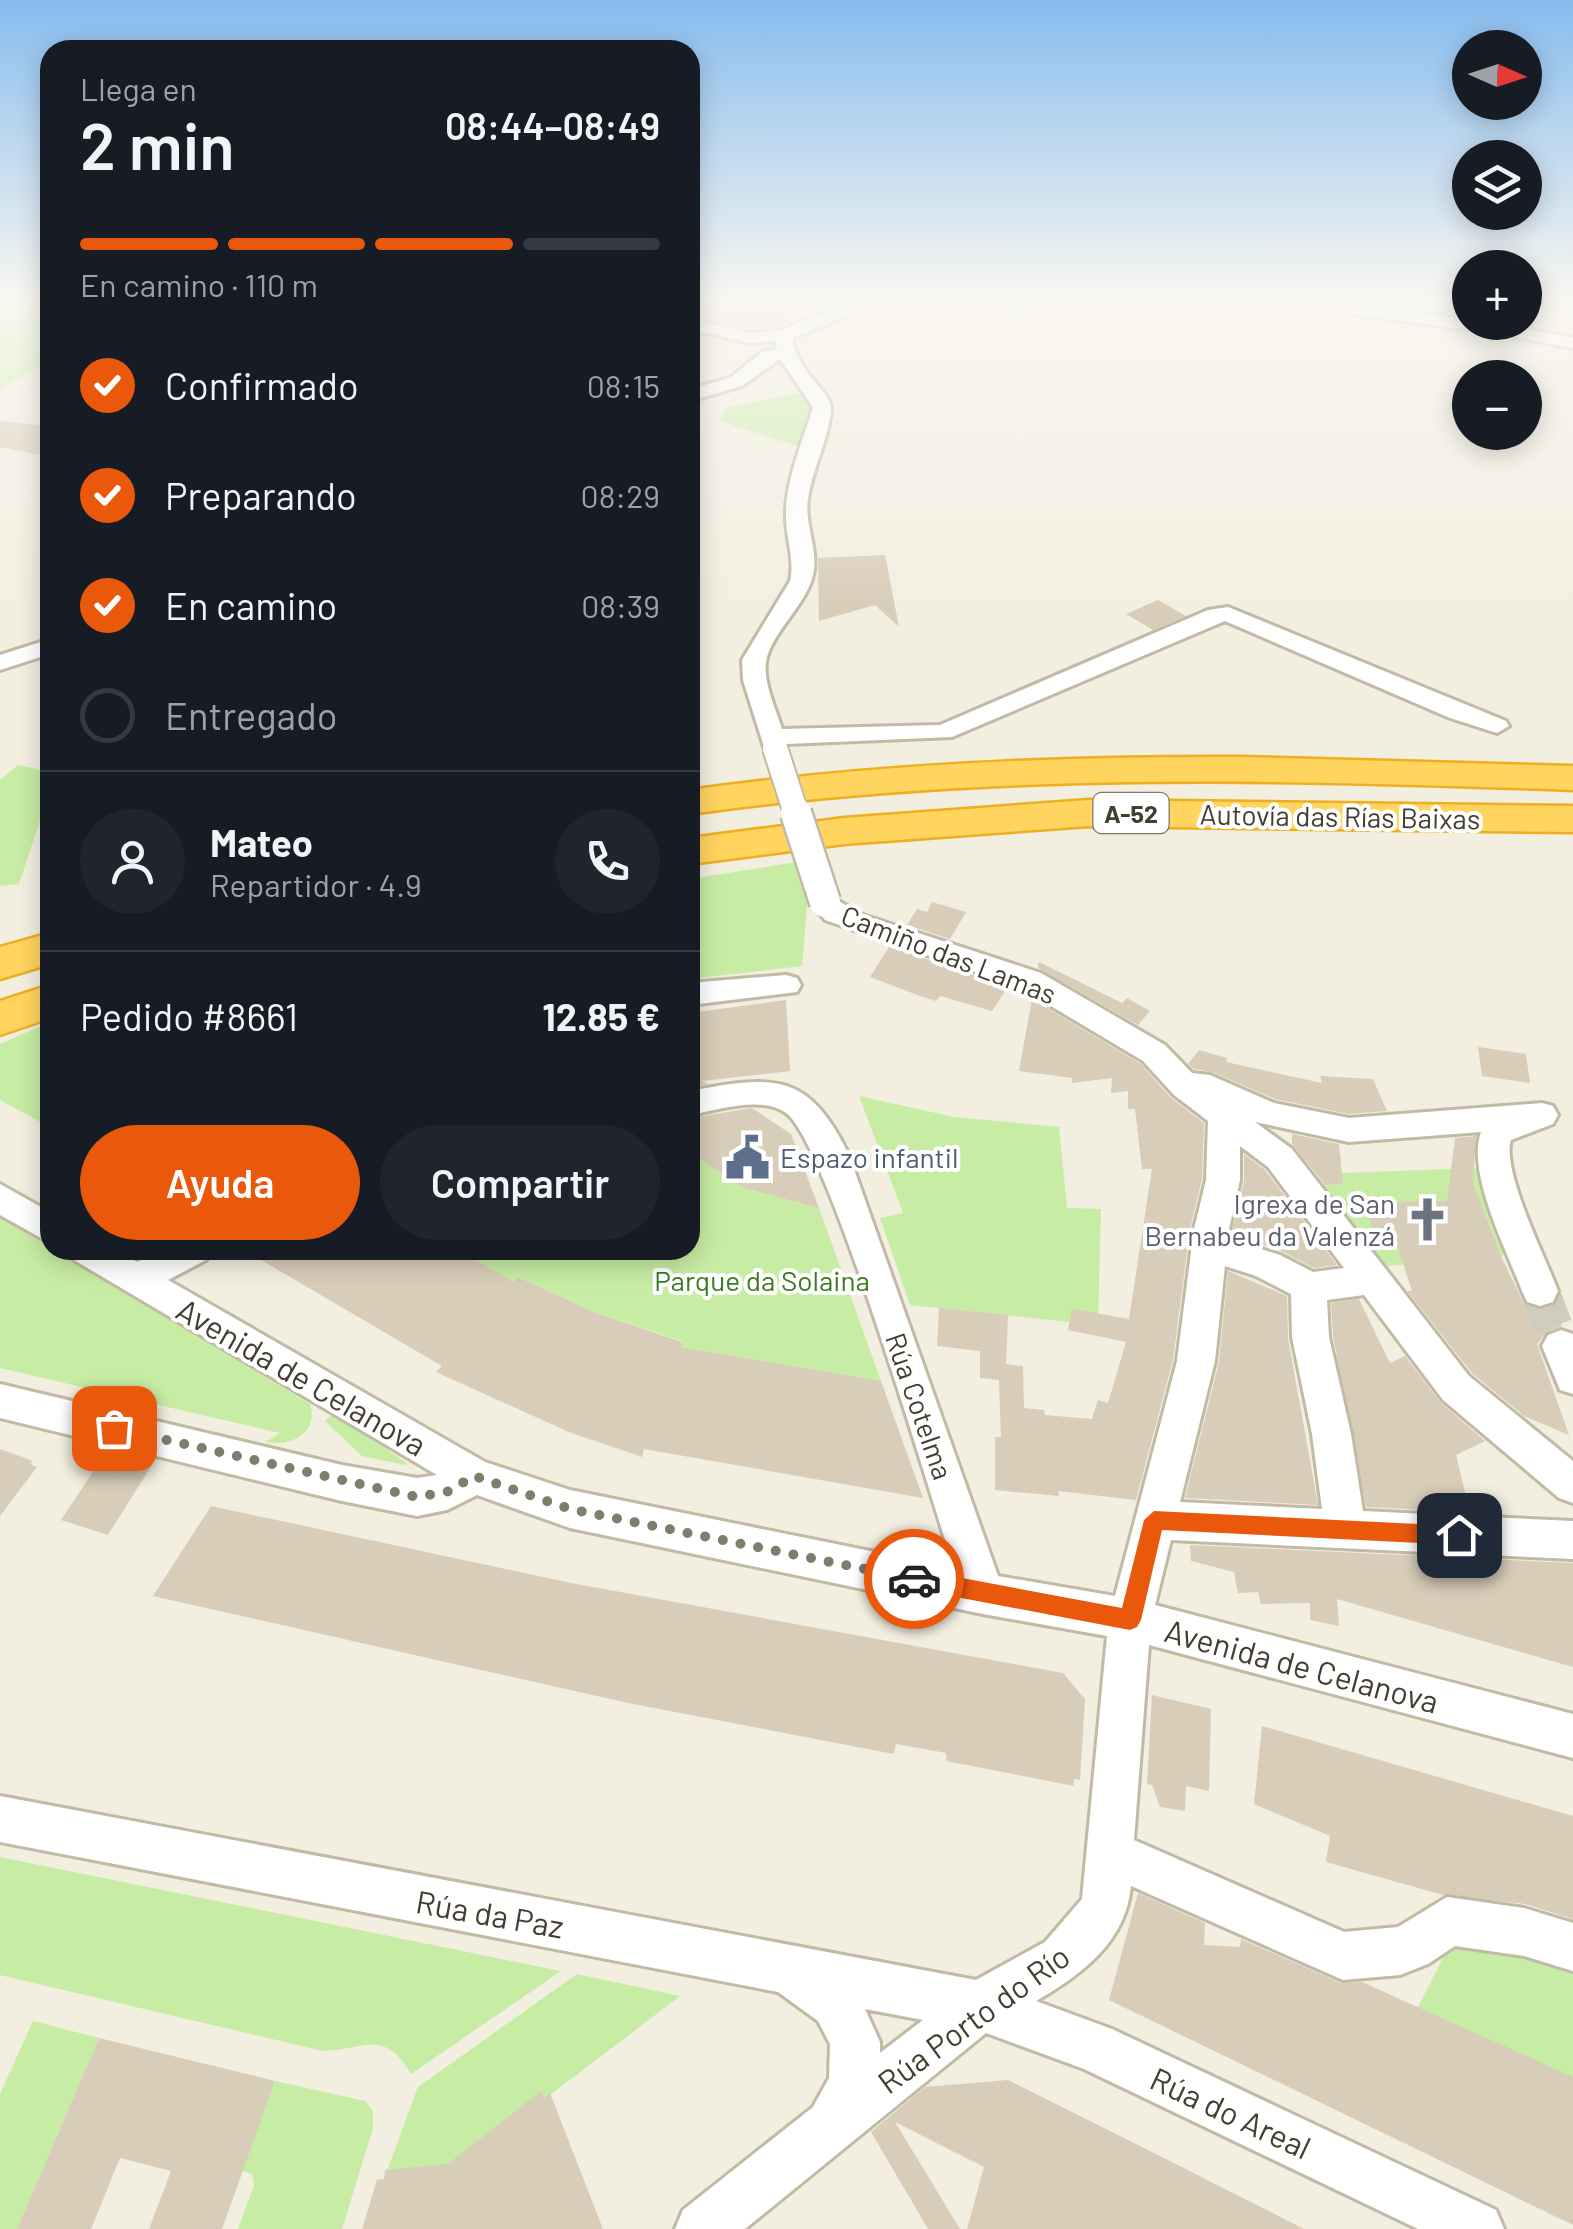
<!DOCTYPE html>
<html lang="es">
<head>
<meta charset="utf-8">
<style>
  :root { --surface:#171b24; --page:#20242c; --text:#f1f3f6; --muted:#9ea1a6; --line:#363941; --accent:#ea580c }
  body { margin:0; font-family:Barlow,sans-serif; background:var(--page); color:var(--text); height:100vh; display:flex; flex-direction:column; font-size:38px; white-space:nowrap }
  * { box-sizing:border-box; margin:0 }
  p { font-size:32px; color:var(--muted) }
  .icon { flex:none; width:55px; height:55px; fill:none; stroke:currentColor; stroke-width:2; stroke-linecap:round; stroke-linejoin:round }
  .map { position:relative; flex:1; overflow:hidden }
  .panel { position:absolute; left:40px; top:40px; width:660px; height:1220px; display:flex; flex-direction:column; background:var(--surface); border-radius:30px; box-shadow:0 5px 25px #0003 }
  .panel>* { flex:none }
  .needle { width:65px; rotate:93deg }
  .fabs { position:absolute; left:1452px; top:30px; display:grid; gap:20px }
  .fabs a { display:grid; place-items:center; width:90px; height:90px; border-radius:50%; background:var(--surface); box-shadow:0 5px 25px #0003; font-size:50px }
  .pin { position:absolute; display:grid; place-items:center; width:85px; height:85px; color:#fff; margin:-42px; border-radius:20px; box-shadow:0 5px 15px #0006 }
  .courier { position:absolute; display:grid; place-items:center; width:100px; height:100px; margin:-50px; border:8px solid #ea580c; border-radius:50%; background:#fff; color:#222; box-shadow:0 2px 12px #0007 }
  .summary em { font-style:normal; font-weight:600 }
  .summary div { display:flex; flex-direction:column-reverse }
  .summary { display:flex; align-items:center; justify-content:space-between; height:170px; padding:0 40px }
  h1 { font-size:65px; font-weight:600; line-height:75px }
  .bar { display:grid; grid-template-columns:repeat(4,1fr); gap:15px 10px; align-content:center; height:120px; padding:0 40px }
  .bar i { height:12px; border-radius:8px; background:var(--line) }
  .bar .selected { background:var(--accent) }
  .bar p { grid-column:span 4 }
  .line { display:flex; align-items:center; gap:25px; padding:0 40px; border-top:2px solid var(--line) }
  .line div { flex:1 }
  .round { display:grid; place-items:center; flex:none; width:105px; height:105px; border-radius:52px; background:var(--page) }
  ol { padding:0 40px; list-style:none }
  li { display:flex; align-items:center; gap:30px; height:110px }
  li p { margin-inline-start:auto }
  li .icon { padding:10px; border-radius:50%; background:var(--accent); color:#fff; stroke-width:4 }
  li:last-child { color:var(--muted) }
  li i { width:55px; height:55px; border:5px solid var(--line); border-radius:50% }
  .action { display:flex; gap:20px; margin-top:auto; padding:20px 40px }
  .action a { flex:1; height:115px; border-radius:60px; background:var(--accent); color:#fff; font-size:40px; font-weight:600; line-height:115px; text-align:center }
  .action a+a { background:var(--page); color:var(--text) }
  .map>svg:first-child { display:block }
  .green { fill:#c7eca4 }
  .building { fill:#d8cdb8 }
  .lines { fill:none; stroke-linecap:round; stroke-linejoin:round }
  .minor-tunnel { stroke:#cfcbbd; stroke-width:38; stroke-dasharray:38 19; stroke-linecap:butt }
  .minor-casing { stroke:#c1baa5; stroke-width:6 }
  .highway-casing { stroke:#edaf20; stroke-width:5 }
  .minor { fill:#fff; fill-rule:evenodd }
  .highway { fill:#ffd45f; fill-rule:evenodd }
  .minor-bridge-far1-casing { stroke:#c1baa5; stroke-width:28; stroke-linecap:butt }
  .minor-bridge-casing { stroke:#c1baa5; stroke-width:35; stroke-linecap:butt }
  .minor-bridge-far1 { stroke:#fff; stroke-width:24 }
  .minor-bridge { stroke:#fff; stroke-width:30 }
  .route { fill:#ea580c }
  .done { stroke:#817c6e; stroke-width:10; stroke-dasharray:0 18 }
  .labels { text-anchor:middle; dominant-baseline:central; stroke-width:8; stroke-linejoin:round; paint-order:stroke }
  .shield { fill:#fff; stroke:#7c786f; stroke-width:2.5 }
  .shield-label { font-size:25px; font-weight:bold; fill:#443e31 }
  .street-label { font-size:28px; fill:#443e31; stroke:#fff }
  .service-label { font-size:28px; fill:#4e5e75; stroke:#fff; text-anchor:start }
  .worship-label { font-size:28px; fill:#5b616d; stroke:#fff; text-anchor:end }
  .park-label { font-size:28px; fill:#3c7a20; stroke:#fff }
  .near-street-label { font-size:32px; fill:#443e31; stroke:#fff }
</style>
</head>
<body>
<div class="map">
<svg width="1573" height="2229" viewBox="0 0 1573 2229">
  <rect width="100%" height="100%" fill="#f2eee0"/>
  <path class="green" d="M0 299H50V360L0 390Z
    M807 392 812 398V426L803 448 720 421 726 407Z
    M18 765 50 772V790L19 884 0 886V780Z
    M797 862 808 895 802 966 690 979V879Z
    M50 1022V1127L0 1100V1044Z
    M859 1096 954 1117 1059 1127 1067 1208 1101 1209 1098 1325 910 1305 880 1218 903 1213Z
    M690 1153 744 1188 819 1208 881 1381 681 1347 682 1341 596 1313 518 1277 514 1282 459 1250H690Z
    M1476 1168 1485 1176 1517 1254 1377 1267 1316 1185 1342 1184V1173Z
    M0 1216 50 1246V1250H56L310 1404C319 1433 291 1447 266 1442L280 1433 0 1368Z
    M333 1413 407 1463 406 1465 362 1456 325 1421Z
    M0 1857 561 1971 411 2074C383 2027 365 2050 323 2051L0 1975Z
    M1454 1936 1573 1947V2085L1414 2015Z
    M577 1974 680 1996 449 2172 384 2179 418 2087Z
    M33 2021 99 2038 17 2229H0V2094Z
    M275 2081 365 2101 373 2111V2128L342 2229H238L254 2185 252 2174 242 2171Z"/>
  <path class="building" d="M690 303 788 311V323L747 328 690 316Z
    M0 421 50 426V457L0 447Z
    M885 555 899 627 875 605 819 621 818 558Z
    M1158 600 1186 616 1153 630 1126 614Z
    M932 902 966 912 950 939 907 925 917 909 927 912Z
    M889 947 894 948 1008 987 992 1011 940 996 936 1001 920 996 870 977Z
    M1039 962 1122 1003 1127 998 1150 1011 1138 1025 1038 968Z
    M1032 999 1141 1064 1171 1098 1204 1123 1202 1179 1190 1229 1173 1360 1136 1500 1058 1491 1059 1496 995 1490V1437H1001L999 1380 980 1378V1351L937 1346 939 1308 1008 1315 1006 1364 1023 1366 1024 1408 1044 1410 1045 1415 1092 1419 1098 1400 1108 1403 1126 1342 1068 1330 1072 1309 1129 1319 1152 1169H1142L1135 1109H1128V1091L1111 1093 1112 1078 1072 1083V1078L1019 1071Z
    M786 1000 790 1071 702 1081 708 1084 690 1087V1013Z
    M1478 1047 1526 1054 1530 1083 1482 1076Z
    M1199 1050 1227 1058 1226 1062 1322 1083 1320 1076 1373 1079 1387 1111 1349 1114 1275 1099 1212 1072 1194 1069 1188 1064Z
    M752 1108 791 1134 819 1208 744 1188 690 1153V1118Z
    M1292 1134 1339 1144 1343 1184 1325 1185 1292 1144Z
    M1476 1136 1473 1184 1501 1256 1524 1304 1539 1310 1553 1306 1562 1326 1547 1332 1537 1344 1569 1435 1524 1416 1472 1373 1407 1291H1412L1394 1236H1375L1363 1202 1447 1201 1455 1138Z
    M1244 1154 1265 1170 1337 1265 1314 1268 1281 1251 1231 1235 1244 1181Z
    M244 1250H459L514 1282 518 1277 596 1313 682 1342 681 1347 881 1381 923 1498 644 1449 642 1457 569 1432 436 1372 442 1366Z
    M1228 1271 1287 1296 1288 1338 1318 1505 1185 1498 1219 1362Z
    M1359 1299 1390 1363 1405 1356 1441 1403 1485 1441 1456 1455 1470 1512 1366 1507 1333 1336 1331 1303Z
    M0 1449 33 1461 30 1464 37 1467 0 1516Z
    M106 1452 152 1465 108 1535 61 1520Z
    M211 1506 571 1583 1063 1673 1085 1699 1080 1780 1074 1779V1786L946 1761V1753L896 1744 894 1754 628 1703 153 1596Z
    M1190 1545 1573 1563V1667L1337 1599 1339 1626 1310 1620V1603L1261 1604 1258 1592 1238 1593 1234 1572 1191 1561Z
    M1152 1695 1211 1709 1209 1791 1186 1786 1185 1811 1160 1807 1152 1785 1147 1784Z
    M1262 1726 1573 1816V1919L1525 1904 1443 1895 1326 1862 1330 1836 1254 1804Z
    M1138 1893 1205 1923 1204 1945 1240 1947 1241 1939 1341 1983 1362 1982 1573 2077V2225L1109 2000Z
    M99 2038 275 2081 222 2229H149L171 2171 120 2158 91 2229H17Z
    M1008 2080 1146 2149 1304 2229H967L984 2167 895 2122 960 2229H928L871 2132 925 2087Z
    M541 2091 544 2098 550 2093 603 2229H362L377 2180 384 2179 385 2170 448 2164Z"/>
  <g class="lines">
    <path class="minor-tunnel" d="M1540 1291 1561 1346"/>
    <defs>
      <path id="minor" d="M859 299H921L913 304 865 308 793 338C796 373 832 391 831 409 829 439 812 469 808 499 804 524 819 550 813 575 807 604 770 634 766 662 763 683 776 709 782 729L940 725 1208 610 1228 607 1506 721 1509 726 1497 733 1450 718 1225 621 952 737 786 744 784 753H766L743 680 742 660 790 581C795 559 786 539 786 517 785 481 803 441 813 407L780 359 742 386 690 401V389L730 378 762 352 777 349 776 341 750 343 690 329V319L750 333 781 330Z
        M1107 299H1191L1183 304H1115Z
        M1267 299H1310L1494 323 1573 338V348L1494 333 1275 304Z
        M50 639V654L0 670V655Z
        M825 893 863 915 1041 973 1165 1045 1192 1073 1210 1075 1274 1103 1349 1118 1542 1103 1553 1106 1558 1115 1553 1124 1511 1140C1501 1170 1546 1259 1558 1291L1553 1302 1540 1306 1527 1302 1522 1291C1507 1251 1466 1172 1481 1132L1349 1142 1255 1122 1292 1149 1469 1376 1573 1461V1503L1559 1498 1443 1400 1364 1295 1327 1300 1329 1337 1351 1434 1363 1511 1573 1521V1559L1171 1540 1155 1605 1573 1714V1758L1149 1645 1134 1840 1344 1932 1398 1927 1447 1897 1524 1908 1573 1923V1971L1524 1956 1455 1946 1428 1964 1400 1975 1343 1980 1131 1886C1126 1942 1081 1975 1036 2001L1112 2029 1496 2210 1504 2229H1418L1084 2069 986 2033 745 2229H675L683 2210 813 2107 829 2078 830 2044 818 2021 778 1992 0 1842V1796L976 1980 1045 1942 1082 1899 1107 1636 983 1614 570 1528 477 1495 447 1510 417 1516 342 1501 0 1418V1384L342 1465 417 1478 437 1475 74 1260 68 1250H116L137 1262 161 1250H212L206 1260 168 1280 485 1462 570 1490 954 1568C931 1498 827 1141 786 1113 761 1095 718 1110 690 1115V1091C775 1075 808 1072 849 1155L998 1576 1115 1596 1177 1361 1194 1229 1206 1180 1208 1121 1174 1095 1143 1061 1019 987 825 920 811 902 815 895ZM1240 1146 1268 1167 1344 1268 1313 1272 1280 1255 1227 1238 1240 1180ZM1225 1266 1256 1276 1291 1294 1292 1337 1312 1434 1322 1509 1180 1502 1215 1361ZM865 2009 923 2020 880 2053V2042Z
        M786 975 797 978 801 985 797 992 690 1005V983Z
        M0 1184 50 1212V1243L0 1215Z
        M1561 1330 1573 1334V1394L1560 1390 1542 1346 1548 1335Z"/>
      <path id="highway" d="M1242 757 1573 766V790C1274 779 988 772 690 814V790C874 764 1056 756 1242 757Z
        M1089 800 1573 806V832L1089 826 844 844 690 864V838L844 818Z
        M50 933V964L0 979V947Z
        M50 985V1018L0 1035V1001Z"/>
    </defs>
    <use href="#minor" class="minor-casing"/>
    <use href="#highway" class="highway-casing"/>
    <use href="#minor" class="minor"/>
    <use href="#highway" class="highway"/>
    <defs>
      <path id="minor-bridge-far1" d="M775 748 797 816"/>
      <path id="minor-bridge" d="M796 813 825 902"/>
    </defs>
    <use href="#minor-bridge-far1" class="minor-bridge-far1-casing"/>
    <use href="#minor-bridge" class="minor-bridge-casing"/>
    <use href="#minor-bridge-far1" class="minor-bridge-far1"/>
    <use href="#minor-bridge" class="minor-bridge"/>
  </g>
  <linearGradient id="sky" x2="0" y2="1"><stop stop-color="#87bcee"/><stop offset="0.49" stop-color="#f9f7f1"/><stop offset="1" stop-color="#f9f7f1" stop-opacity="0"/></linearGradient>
  <rect width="1573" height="611" fill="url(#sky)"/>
  <path class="route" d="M1154 1511 1459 1526 1469 1535 1459 1545 1162 1530 1141 1620 1137 1627 1130 1630 914 1589 903 1579 914 1569 1122 1608 1144 1520Z"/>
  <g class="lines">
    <path class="done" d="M114 1428 417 1497 447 1492 474 1476 570 1509 914 1579"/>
  </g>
  <defs>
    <symbol id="civic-bare" viewBox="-9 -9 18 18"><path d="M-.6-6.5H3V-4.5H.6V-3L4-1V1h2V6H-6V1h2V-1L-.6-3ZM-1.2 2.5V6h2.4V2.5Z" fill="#5c6f8a" stroke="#fff" stroke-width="2.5" paint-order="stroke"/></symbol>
    <symbol id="church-bare" viewBox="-9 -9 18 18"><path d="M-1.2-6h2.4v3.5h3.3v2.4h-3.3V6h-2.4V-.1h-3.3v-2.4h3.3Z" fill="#6b7280" stroke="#fff" stroke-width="2.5" paint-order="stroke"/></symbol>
  </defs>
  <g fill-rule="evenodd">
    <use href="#civic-bare" x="716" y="1126" width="63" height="63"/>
    <use href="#church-bare" x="1396" y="1188" width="63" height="63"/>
  </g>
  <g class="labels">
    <rect class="shield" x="1093.5" y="793" width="75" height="40" rx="8"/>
    <g class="shield-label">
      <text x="1131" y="813">A-52</text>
    </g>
    <g class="street-label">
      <text transform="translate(1340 816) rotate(1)">Autovía das Rías Baixas</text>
      <text transform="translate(949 954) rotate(21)">Camiño das Lamas</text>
      <text transform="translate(920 1406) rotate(71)">Rúa Cotelma</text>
    </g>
    <g class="service-label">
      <text x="780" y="1157">Espazo infantil</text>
    </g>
    <g class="worship-label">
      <text x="1395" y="1203">Igrexa de San<tspan x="1395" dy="32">Bernabeu da Valenzá</tspan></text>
    </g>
    <g class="park-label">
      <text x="762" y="1280">Parque da Solaina</text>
    </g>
    <g class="near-street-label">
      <text transform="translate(302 1376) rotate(30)">Avenida de Celanova</text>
      <text transform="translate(1302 1665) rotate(15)">Avenida de Celanova</text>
      <text transform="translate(490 1913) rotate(10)">Rúa da Paz</text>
      <text transform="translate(973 2018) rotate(-36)">Rúa Porto do Río</text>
      <text transform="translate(1231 2112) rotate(25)">Rúa do Areal</text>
    </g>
  </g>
</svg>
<div class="fabs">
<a><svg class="needle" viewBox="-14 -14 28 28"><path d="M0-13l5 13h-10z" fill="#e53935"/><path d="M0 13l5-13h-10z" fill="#9ea1a6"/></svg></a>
<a><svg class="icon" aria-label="layers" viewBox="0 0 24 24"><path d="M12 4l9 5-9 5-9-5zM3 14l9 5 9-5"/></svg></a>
<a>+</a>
<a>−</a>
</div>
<div class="pin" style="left:114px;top:1428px;background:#ea580c"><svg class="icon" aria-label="bag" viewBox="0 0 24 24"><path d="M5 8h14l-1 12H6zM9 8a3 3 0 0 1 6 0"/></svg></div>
<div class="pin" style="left:1459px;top:1535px;background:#1f2937"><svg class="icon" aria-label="home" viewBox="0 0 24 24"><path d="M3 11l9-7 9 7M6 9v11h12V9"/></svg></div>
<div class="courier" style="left:914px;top:1579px"><svg class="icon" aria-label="car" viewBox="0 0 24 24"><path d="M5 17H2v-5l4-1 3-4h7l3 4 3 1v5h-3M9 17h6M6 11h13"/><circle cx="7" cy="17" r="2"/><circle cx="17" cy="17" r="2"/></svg></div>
<section class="panel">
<div class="summary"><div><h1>2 min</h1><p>Llega en</p></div><em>08:44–08:49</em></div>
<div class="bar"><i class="selected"></i><i class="selected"></i><i class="selected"></i><i></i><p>En camino · 110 m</p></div>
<ol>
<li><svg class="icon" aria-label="check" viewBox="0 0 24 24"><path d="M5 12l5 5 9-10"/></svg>Confirmado<p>08:15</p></li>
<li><svg class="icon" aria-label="check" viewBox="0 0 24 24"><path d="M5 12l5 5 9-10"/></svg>Preparando<p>08:29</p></li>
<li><svg class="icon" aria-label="check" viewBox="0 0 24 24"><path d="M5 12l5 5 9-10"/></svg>En camino<p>08:39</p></li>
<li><i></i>Entregado</li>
</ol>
<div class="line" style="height:180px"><a class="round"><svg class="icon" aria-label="person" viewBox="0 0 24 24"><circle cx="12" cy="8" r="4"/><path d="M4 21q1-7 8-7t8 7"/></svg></a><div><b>Mateo</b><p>Repartidor · 4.9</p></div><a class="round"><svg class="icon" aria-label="phone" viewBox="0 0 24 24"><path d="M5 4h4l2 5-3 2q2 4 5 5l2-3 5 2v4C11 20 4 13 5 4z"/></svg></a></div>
<div class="line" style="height:130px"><div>Pedido #8661</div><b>12.85 €</b></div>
<div class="action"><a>Ayuda</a><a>Compartir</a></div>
</section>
</div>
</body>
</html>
